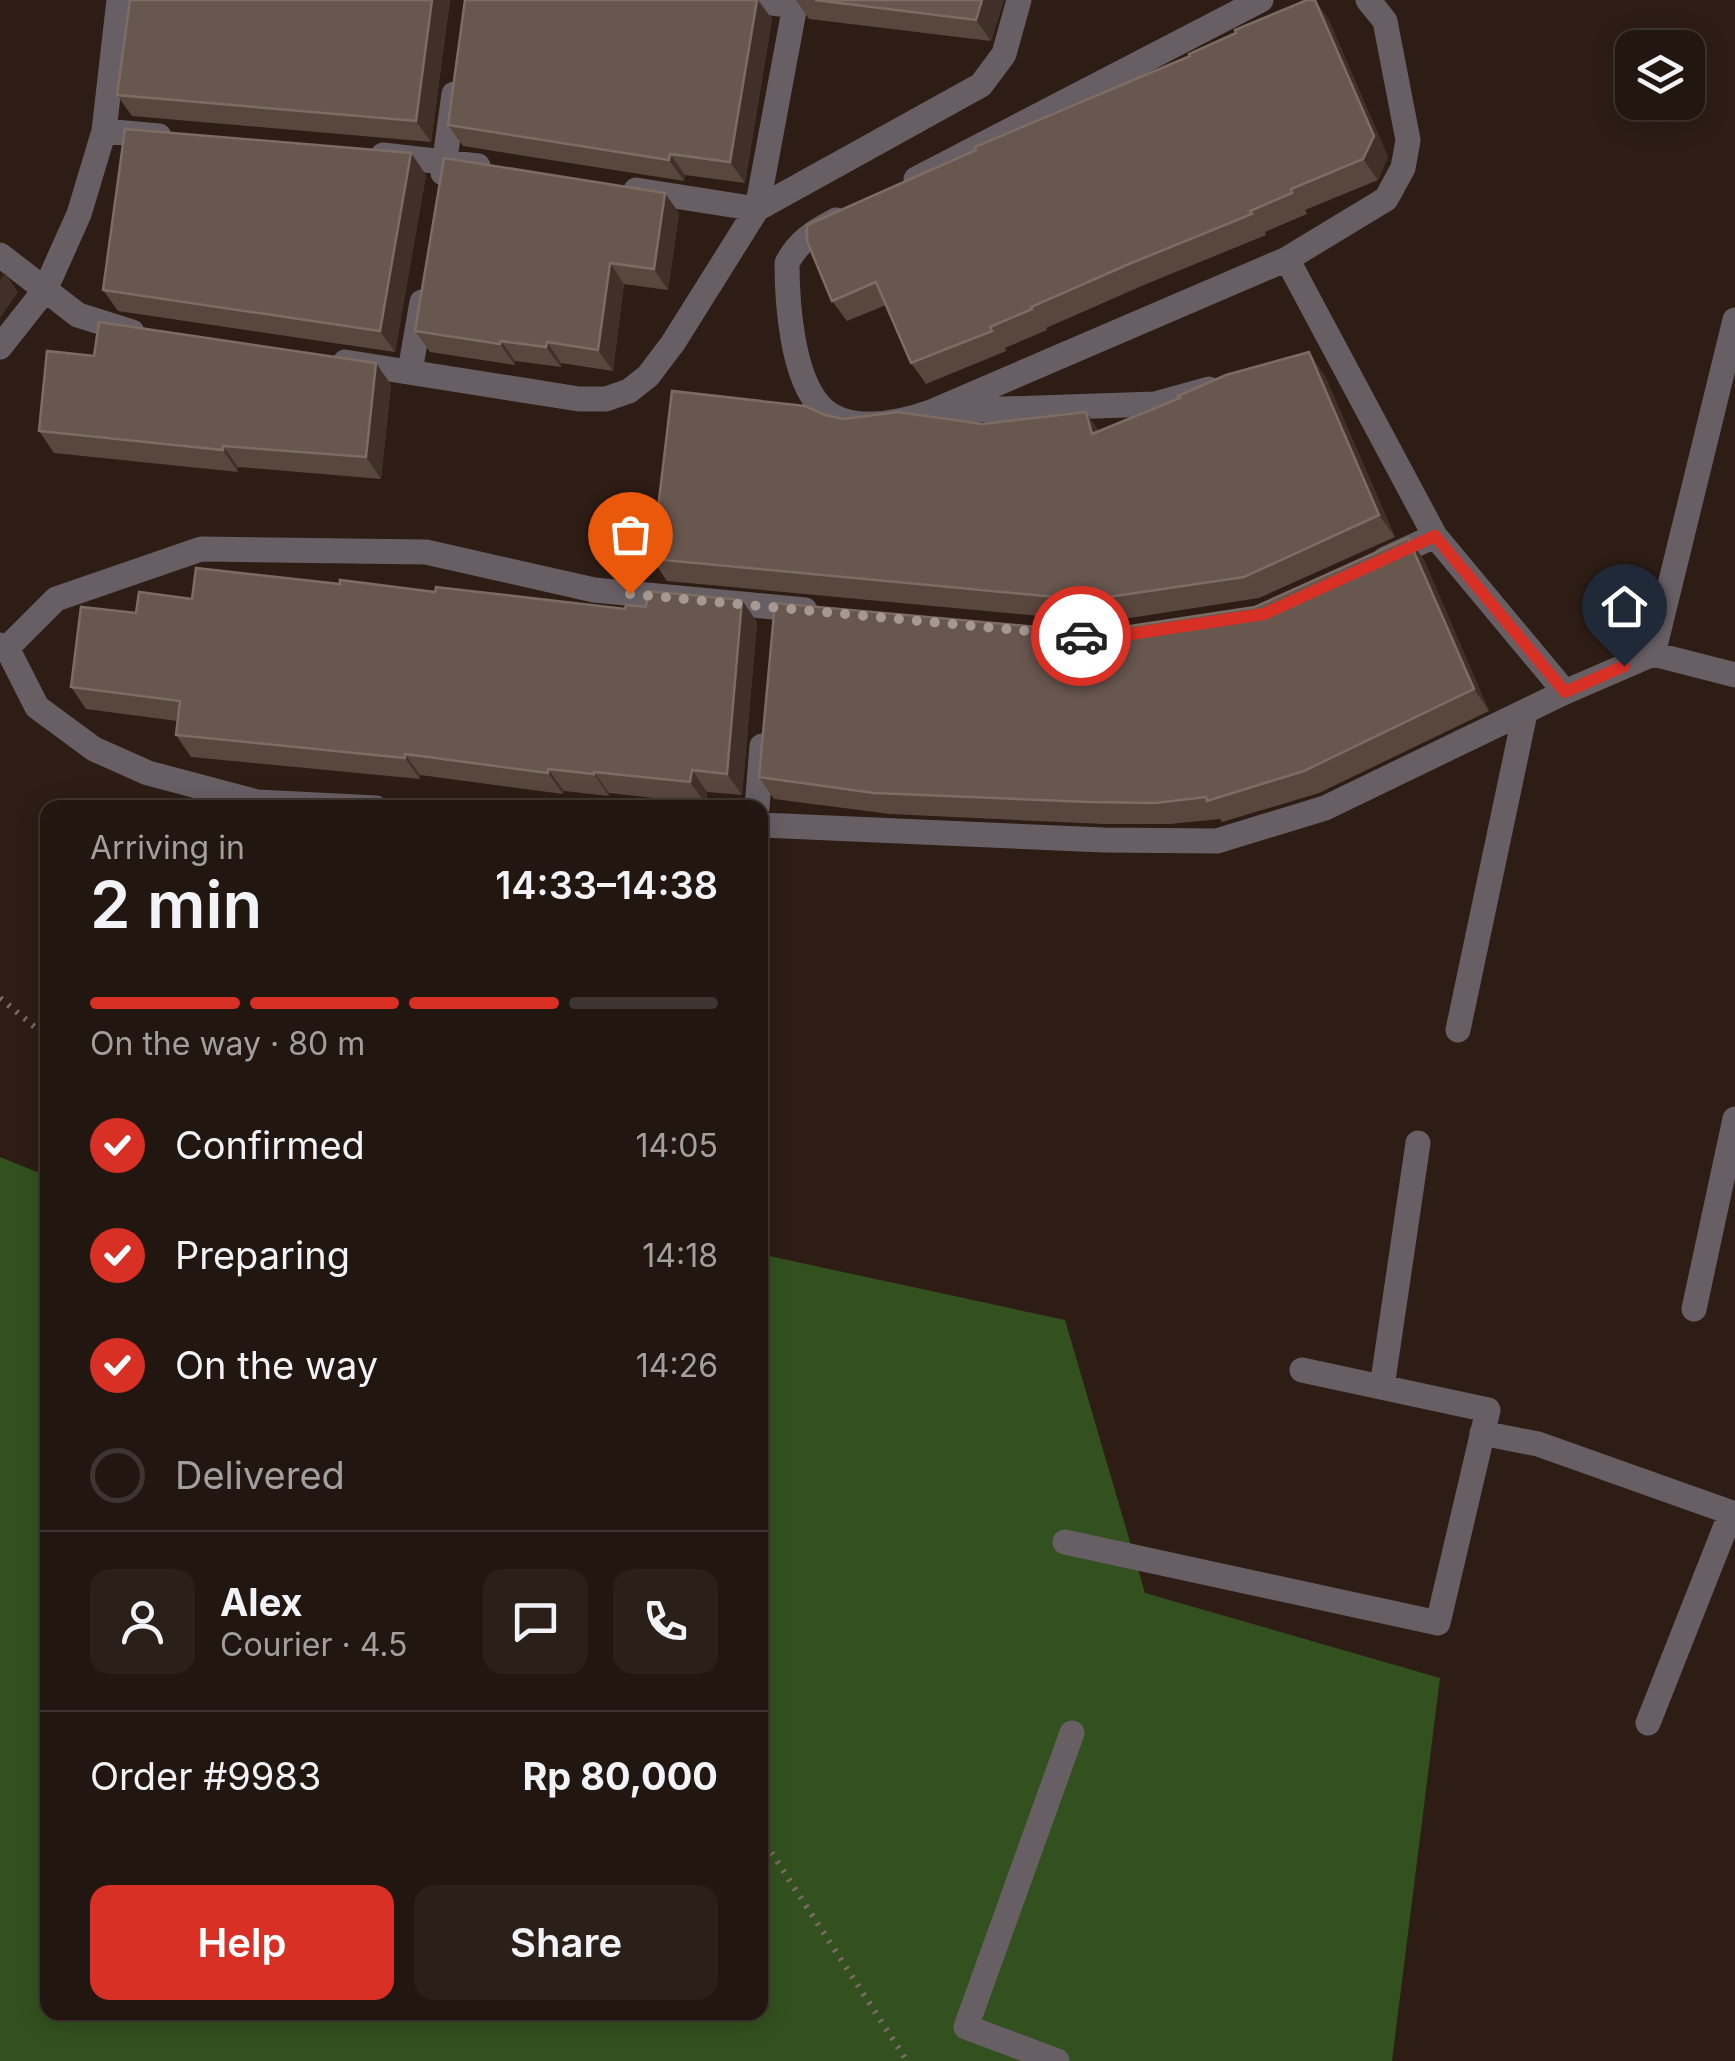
<!DOCTYPE html>
<html lang="en">
<head>
<meta charset="utf-8">
<style>
  :root { --surface:#221610; --page:#2a1f19; --text:#f1f3f6; --muted:#a29f9f; --line:#3f3530; --accent:#d93025 }
  body { margin:0; font-family:Inter,sans-serif; background:var(--page); color:var(--text); height:100vh; display:flex; flex-direction:column; font-size:38px; white-space:nowrap }
  * { box-sizing:border-box; margin:0 }
  p { font-size:32px; color:var(--muted) }
  .icon { flex:none; width:55px; height:55px; fill:none; stroke:currentColor; stroke-width:2; stroke-linecap:round; stroke-linejoin:round }
  .map { position:relative; flex:1; overflow:hidden }
  .sheet { position:absolute; left:40px; top:800px; width:728px; height:1220px; display:flex; flex-direction:column; background:var(--surface); border-radius:20px; box-shadow:0 5px 25px #0003,0 0 0 2px var(--line) }
  .sheet>* { flex:none }
  .controls { position:absolute; left:1615px; top:30px; display:grid; gap:20px }
  .controls a { display:grid; place-items:center; width:90px; height:90px; border-radius:20px; background:var(--surface); box-shadow:0 5px 25px #0003,0 0 0 2px var(--line); font-size:50px }
  .pin { position:absolute; display:grid; place-items:center; width:85px; height:85px; color:#fff; margin:-102px -42px; border-radius:50% 50% 50% 0; rotate:-45deg; box-shadow:0 0 10px #0007 }
  .pin .icon { rotate:45deg }
  .courier { position:absolute; display:grid; place-items:center; width:100px; height:100px; margin:-50px; border:8px solid #d93025; border-radius:50%; background:#fff; color:#222; box-shadow:0 2px 12px #0007 }
  .overview em { font-style:normal; font-weight:600 }
  .overview div { display:flex; flex-direction:column-reverse }
  .overview { display:flex; align-items:center; justify-content:space-between; height:170px; padding:0 50px }
  h1 { font-size:65px; font-weight:600; line-height:75px }
  .bar { display:grid; grid-template-columns:repeat(4,1fr); gap:15px 10px; align-content:center; height:120px; padding:0 50px }
  .bar i { height:12px; border-radius:8px; background:var(--line) }
  .bar .current { background:var(--accent) }
  .bar p { grid-column:span 4 }
  .line { display:flex; align-items:center; gap:25px; padding:0 50px; border-top:2px solid var(--line) }
  .line div { flex:1 }
  .round { display:grid; place-items:center; flex:none; width:105px; height:105px; border-radius:20px; background:var(--page) }
  ol { padding:0 50px; list-style:none }
  li { display:flex; align-items:center; gap:30px; height:110px }
  li p { margin-inline-start:auto }
  li .icon { padding:10px; border-radius:50%; background:var(--accent); color:#fff; stroke-width:4 }
  li:last-child { color:var(--muted) }
  li i { width:55px; height:55px; border:5px solid var(--line); border-radius:50% }
  .button { display:flex; gap:20px; margin-top:auto; padding:20px 50px }
  .button a { flex:1; height:115px; border-radius:20px; background:var(--accent); color:#fff; font-size:40px; font-weight:600; line-height:115px; text-align:center }
  .button a+a { background:var(--page); color:var(--text) }
  .map>svg:first-child { display:block }
  .green { fill:#33511f }
  .lines { fill:none; stroke-linecap:round; stroke-linejoin:round }
  .path { stroke:#7a6c64; stroke-width:6; stroke-dasharray:2.5 8; stroke-linecap:butt }
  .minor { stroke:#685f64; stroke-width:25 }
  .wall { fill:#59473e }
  .shaded-wall { fill:#413027 }
  .building { fill:#68574f; stroke:#7c6c64; stroke-width:2.5 }
  .done { stroke:#a69992; stroke-width:10; stroke-dasharray:0 18 }
  .route { stroke:#d93025; stroke-width:12 }
</style>
</head>
<body>
<div class="map">
<svg width="1735" height="2061" viewBox="0 0 1735 2061">
  <rect width="100%" height="100%" fill="#2d1d15"/>
  <path class="green" d="M0 1157 47 1176 48 2012H760V1254L1065 1320 1145 1593 1440 1678 1392 2061H0Z"/>
  <g class="lines">
    <path class="path" d="M0 998 48 1038
      M760 1835 907 2061"/>
    <path class="minor" d="M749 0 795 6
      M104 131 159 136
      M383 155 478 166
      M443 173 454 94
      M916 179 1261 0
      M636 190 757 209 981 85 1004 54 1019 0
      M836 220C815 231 798 241 787 263 787 303 792 376 820 406 846 435 900 423 931 412L1287 259 1386 199 1403 168 1408 140 1385 21 1368 0
      M0 255 78 315 132 332
      M1287 259 1435 536 1565 692
      M0 347 45 290 79 214 104 131 119 0
      M345 362 579 399H606L629 391 648 376 673 343 757 209 796 0
      M410 371 422 302
      M946 411 1155 404 1209 389
      M1385 559 1435 536
      M0 645 7 648 37 707 94 749 148 773 257 802 376 808
      M7 648 56 599 201 549 426 552 594 590 805 610
      M1653 654 1735 320
      M757 808 762 746
      M760 825 1104 840 1217 841 1325 808 1565 692 1653 654 1735 675
      M1458 1030 1525 713
      M1694 1309 1735 1119
      M1382 1387 1418 1143
      M1482 1433 1538 1444 1735 1514
      M1065 1542 1438 1623 1488 1410 1302 1370
      M1648 1723 1731 1513
      M1057 2061 966 2027 1072 1733"/>
  </g>
  <path class="wall" d="M130 0H450L431 142 132 116 117 95Z
    M465 0H759L772 19 745 183 685 175 684 181 463 146 448 125Z
    M796 0H1004L991 41 809 19Z
    M1328 18 1388 157 1378 180 1305 210 1307 214 1265 232 1266 235 1144 285 1046 328 1047 330 1005 348 1006 351 926 384 911 363 886 305 847 321 832 301 1190 56Z
    M411 153 426 175 395 352 118 311 103 290Z
    M679 213 668 290 624 284 613 371 561 363V367L515 361V365L430 352 415 331Z
    M94 356 376 363 391 385 381 479 238 467V472L54 453 39 431Z
    M1324 374 1395 537 1259 598 1104 622 667 581 652 559 825 415 844 419 982 424 1099 431Z
    M1408 538 1424 560 1489 711 1319 793 1222 822 1220 819 1170 824H1104L890 814 774 799 759 777 1091 632 1255 607Z
    M340 584 625 609 646 607 757 622 742 795 707 792 706 804 609 793V796L564 791 563 794 420 775V779L191 757 176 735 177 721 86 709 71 687 136 613 192 599Z"/>
  <path class="shaded-wall" d="M432 0H450L431 142 416 121Z
    M757 0 772 19 745 183 730 162Z
    M982 0H1004L991 41 976 20Z
    M1315 0 1328 18 1388 157 1378 180 1363 159Z
    M411 153 426 175 395 352 380 331Z
    M670 154 685 175 684 181 669 160Z
    M665 193 679 213 668 290 654 269Z
    M610 263 624 284 613 371 598 350Z
    M5 273 18 292 0 318V280Z
    M501 341 515 361V365L500 344Z
    M547 342 561 363V367L546 347Z
    M1309 352 1324 374 1395 537 1379 515Z
    M376 363 391 385 381 479 366 457Z
    M1086 412 1101 434H1092Z
    M223 446 238 467V472L223 450Z
    M1408 538 1424 560 1489 711 1474 689Z
    M742 600 757 622 742 795 727 774Z
    M405 754 420 775V779L405 758Z
    M548 769 564 791 563 794 548 773Z
    M692 770 707 792 706 804 690 782Z
    M594 772 609 793V796L594 774Z"/>
  <path class="building" d="M130 0H432L416 121 117 95Z
    M465 0H757L730 162 670 154 669 160 448 125Z
    M815 0H982L976 20Z
    M1307 0H1315L1374 136 1363 159 1291 189 1292 193 1250 211 1252 214 1129 264 1031 307 1032 309 990 327 992 331 911 363 876 282 832 301 807 241V225L976 150 975 147 1190 56 1189 54 1236 33 1235 30Z
    M125 129 411 153 380 331 103 290Z
    M444 158 665 193 654 269 610 263 598 350 547 342 546 347 501 341 500 344 415 331Z
    M99 322 376 363 366 457 223 446V450L39 431 47 351 94 356Z
    M1309 352 1379 515 1244 577 1088 600 652 559 672 391 805 406 825 415 844 419 898 412 982 424 1086 412 1092 434 1180 398 1178 396 1226 375Z
    M1408 538 1474 689 1304 771 1207 801 1206 797 1155 803 1089 802 874 793 759 777 775 603 1091 632 1255 607Z
    M196 568 340 584V580L435 592 436 587 625 609 626 605 646 607 648 591 742 600 727 774 692 770 690 782 594 772V774L548 769V773L405 754V758L176 735 180 701 71 687 81 607 136 613 139 592 192 599Z"/>
  <g class="lines">
    <path class="done" d="M630 594 1081 636"/>
    <path class="route" d="M1081 636 1104 638 1264 614 1435 536 1565 692 1624 666"/>
  </g>
</svg>
<div class="controls">
<a><svg class="icon" aria-label="layers" viewBox="0 0 24 24"><path d="M12 4l9 5-9 5-9-5zM3 14l9 5 9-5"/></svg></a>
</div>
<div class="pin" style="left:630px;top:594px;background:#ea580c"><svg class="icon" aria-label="bag" viewBox="0 0 24 24"><path d="M5 8h14l-1 12H6zM9 8a3 3 0 0 1 6 0"/></svg></div>
<div class="pin" style="left:1624px;top:666px;background:#1f2937"><svg class="icon" aria-label="home" viewBox="0 0 24 24"><path d="M3 11l9-7 9 7M6 9v11h12V9"/></svg></div>
<div class="courier" style="left:1081px;top:636px"><svg class="icon" aria-label="car" viewBox="0 0 24 24"><path d="M5 17H2v-5l4-1 3-4h7l3 4 3 1v5h-3M9 17h6M6 11h13"/><circle cx="7" cy="17" r="2"/><circle cx="17" cy="17" r="2"/></svg></div>
<section class="sheet">
<div class="overview"><div><h1>2 min</h1><p>Arriving in</p></div><em>14:33–14:38</em></div>
<div class="bar"><i class="current"></i><i class="current"></i><i class="current"></i><i></i><p>On the way · 80 m</p></div>
<ol>
<li><svg class="icon" aria-label="check" viewBox="0 0 24 24"><path d="M5 12l5 5 9-10"/></svg>Confirmed<p>14:05</p></li>
<li><svg class="icon" aria-label="check" viewBox="0 0 24 24"><path d="M5 12l5 5 9-10"/></svg>Preparing<p>14:18</p></li>
<li><svg class="icon" aria-label="check" viewBox="0 0 24 24"><path d="M5 12l5 5 9-10"/></svg>On the way<p>14:26</p></li>
<li><i></i>Delivered</li>
</ol>
<div class="line" style="height:180px"><a class="round"><svg class="icon" aria-label="person" viewBox="0 0 24 24"><circle cx="12" cy="8" r="4"/><path d="M4 21q1-7 8-7t8 7"/></svg></a><div><b>Alex</b><p>Courier · 4.5</p></div><a class="round"><svg class="icon" aria-label="chat" viewBox="0 0 24 24"><path d="M4 5h16v11H9l-5 4z"/></svg></a><a class="round"><svg class="icon" aria-label="phone" viewBox="0 0 24 24"><path d="M5 4h4l2 5-3 2q2 4 5 5l2-3 5 2v4C11 20 4 13 5 4z"/></svg></a></div>
<div class="line" style="height:130px"><div>Order #9983</div><b>Rp 80,000</b></div>
<div class="button"><a>Help</a><a>Share</a></div>
</section>
</div>
</body>
</html>
